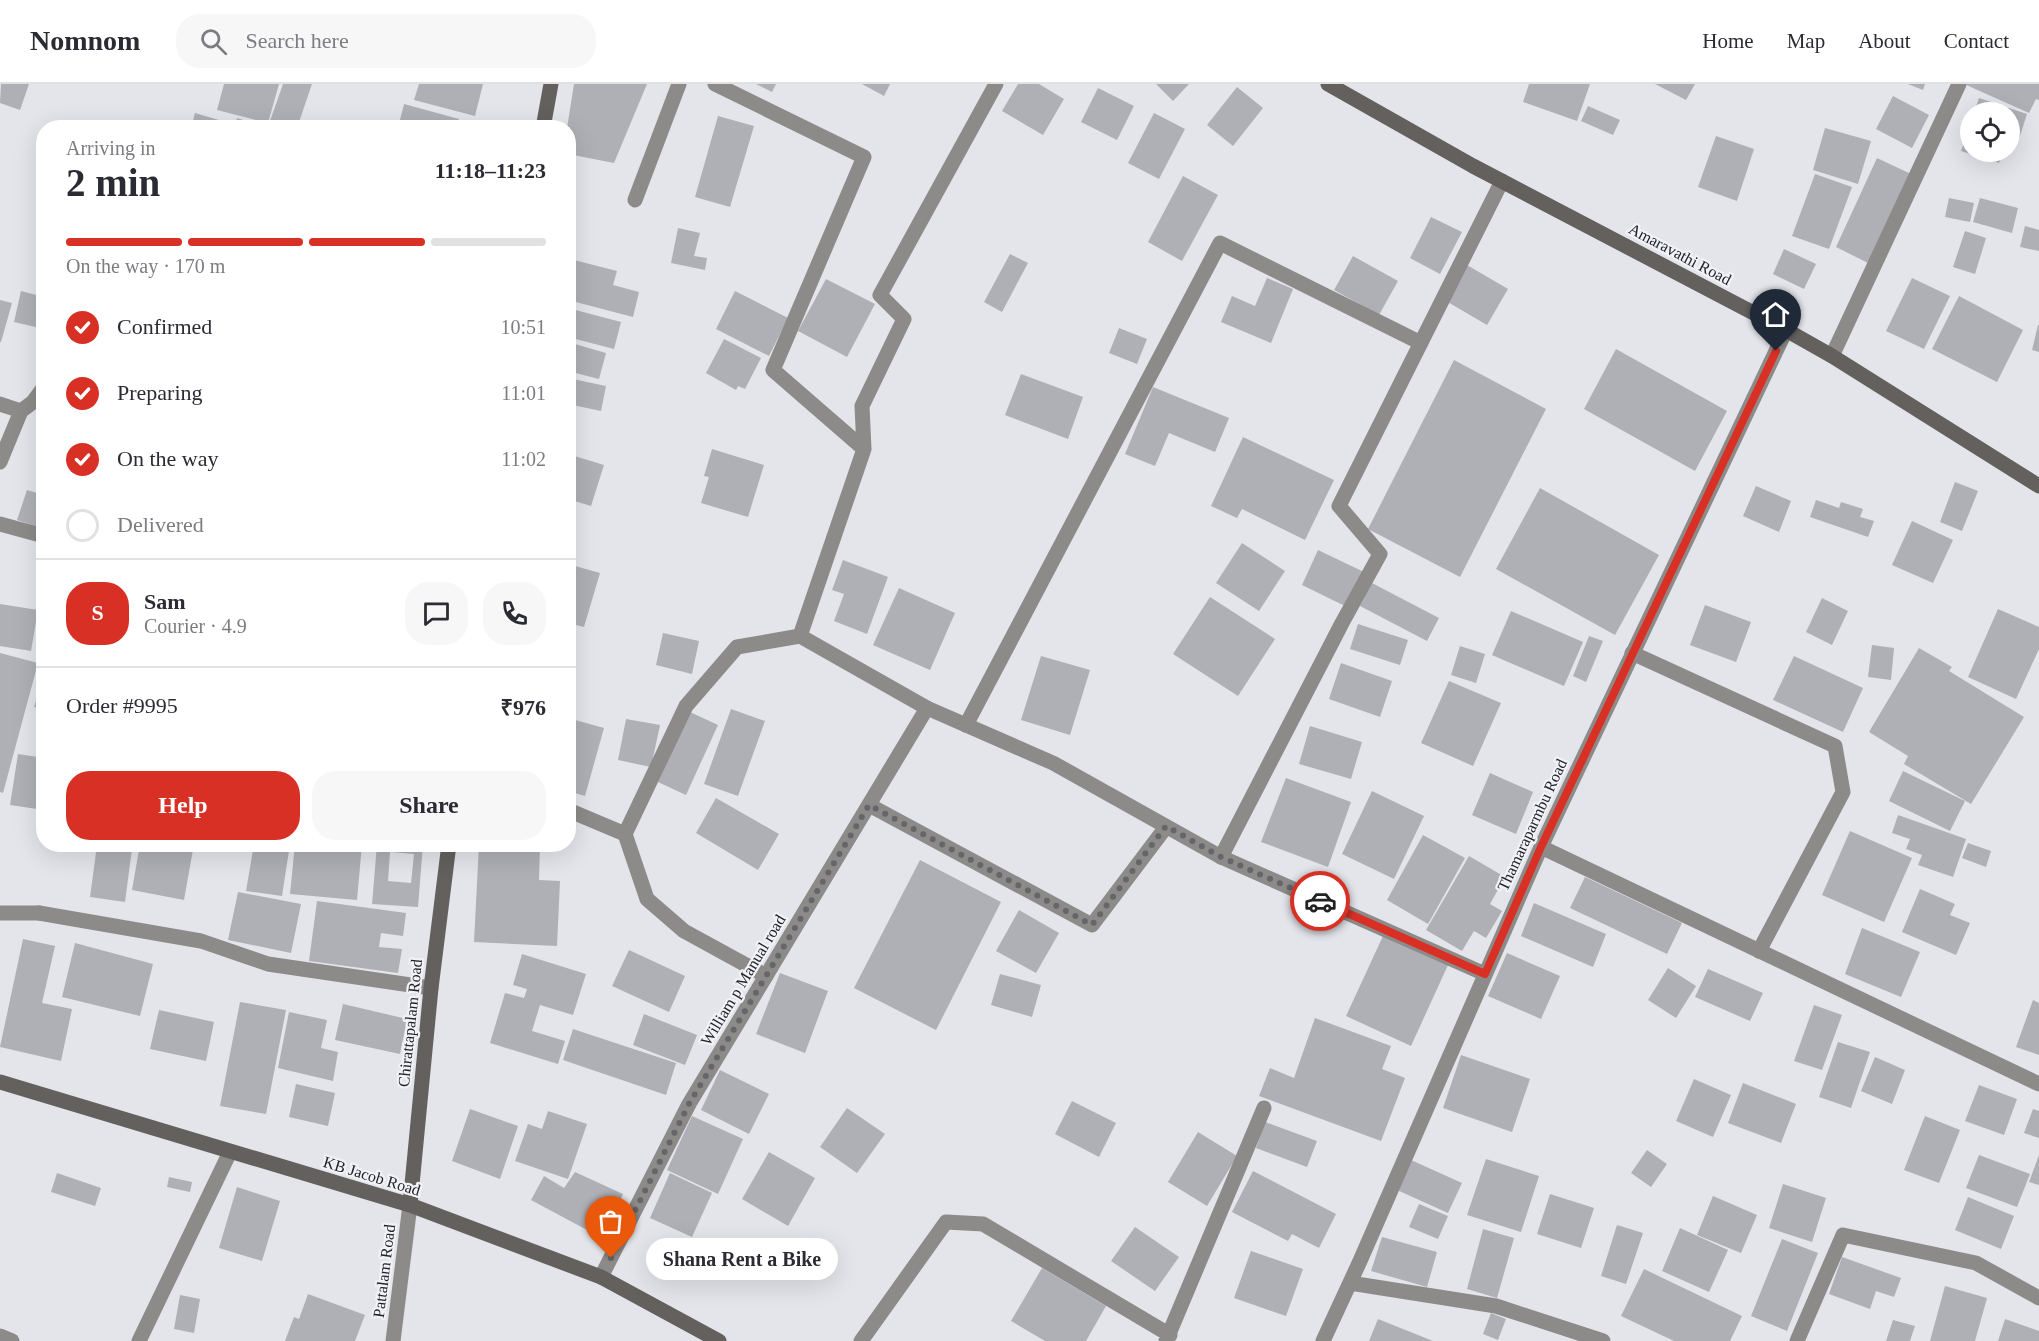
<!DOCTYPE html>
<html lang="en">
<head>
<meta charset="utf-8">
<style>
  :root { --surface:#fff; --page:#f7f7f7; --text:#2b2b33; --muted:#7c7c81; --line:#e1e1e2; --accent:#d93025 }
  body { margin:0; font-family:Georgia,serif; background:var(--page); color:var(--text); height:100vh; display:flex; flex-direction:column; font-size:22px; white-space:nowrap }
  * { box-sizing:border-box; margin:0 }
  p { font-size:20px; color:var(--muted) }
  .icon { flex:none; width:33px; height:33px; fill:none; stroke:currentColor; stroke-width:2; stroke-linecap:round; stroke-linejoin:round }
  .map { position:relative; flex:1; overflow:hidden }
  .panel { position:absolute; left:36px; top:36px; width:540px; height:732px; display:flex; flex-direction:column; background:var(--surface); border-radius:24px; box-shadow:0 6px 24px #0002 }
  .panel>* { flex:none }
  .fabs { position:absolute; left:1960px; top:18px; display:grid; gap:12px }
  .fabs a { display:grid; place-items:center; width:60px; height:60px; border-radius:50%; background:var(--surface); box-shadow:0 6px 24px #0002; font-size:30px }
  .pin { position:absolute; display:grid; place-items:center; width:51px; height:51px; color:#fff; margin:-62px -26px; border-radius:50% 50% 50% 0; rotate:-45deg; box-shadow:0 0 6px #0007 }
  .pin .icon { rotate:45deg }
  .courier { position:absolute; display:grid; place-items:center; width:60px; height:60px; margin:-30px; border:4px solid #d93025; border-radius:50%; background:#fff; color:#222; box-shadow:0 2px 8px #0007 }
  .bubble { position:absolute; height:42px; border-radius:21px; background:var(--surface); box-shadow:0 6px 24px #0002; font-size:20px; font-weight:700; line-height:42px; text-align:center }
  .headline em { font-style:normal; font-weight:700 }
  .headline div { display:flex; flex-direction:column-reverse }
  .headline { display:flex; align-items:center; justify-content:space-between; height:102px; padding:0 30px }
  h1 { font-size:39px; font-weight:700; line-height:45px }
  .bar { display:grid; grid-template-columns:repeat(4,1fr); gap:9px 6px; align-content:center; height:72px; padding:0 30px }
  .bar i { height:8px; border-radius:4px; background:var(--line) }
  .bar .on { background:var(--accent) }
  .bar p { grid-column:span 4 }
  .line { display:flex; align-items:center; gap:15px; padding:0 30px; border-top:2px solid var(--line) }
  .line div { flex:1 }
  .round { display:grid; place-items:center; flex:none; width:63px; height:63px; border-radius:24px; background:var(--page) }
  ol { padding:0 30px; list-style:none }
  li { display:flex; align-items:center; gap:18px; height:66px }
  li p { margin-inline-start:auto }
  li .icon { padding:6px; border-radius:50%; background:var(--accent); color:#fff; stroke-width:4 }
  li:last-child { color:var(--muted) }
  li i { width:33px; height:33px; border:3px solid var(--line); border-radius:50% }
  .cta { display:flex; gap:12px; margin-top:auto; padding:12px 30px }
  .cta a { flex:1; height:69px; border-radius:24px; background:var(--accent); color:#fff; font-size:24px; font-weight:700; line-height:69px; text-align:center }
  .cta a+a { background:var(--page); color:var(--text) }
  header { display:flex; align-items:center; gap:36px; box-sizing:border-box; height:84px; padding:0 30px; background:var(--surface); border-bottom:2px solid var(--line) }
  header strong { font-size:28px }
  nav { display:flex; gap:33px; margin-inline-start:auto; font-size:21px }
  .search { width:420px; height:54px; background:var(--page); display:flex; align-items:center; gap:15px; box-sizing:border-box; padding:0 21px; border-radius:24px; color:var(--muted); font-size:22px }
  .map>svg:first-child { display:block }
  .building { fill:#afb0b5; fill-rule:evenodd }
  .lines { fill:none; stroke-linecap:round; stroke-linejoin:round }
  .service { stroke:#8d8b89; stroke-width:15 }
  .minor { stroke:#8d8b89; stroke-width:15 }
  .tertiary { stroke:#8d8b89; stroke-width:15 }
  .secondary { stroke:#63605e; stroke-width:15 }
  .done { stroke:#656669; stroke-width:6; stroke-dasharray:0 10.8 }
  .route { stroke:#d93025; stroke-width:8 }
  .labels { text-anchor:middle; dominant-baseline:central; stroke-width:4.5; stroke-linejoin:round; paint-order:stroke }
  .street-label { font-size:16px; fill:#212223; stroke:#f1f2f7 }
</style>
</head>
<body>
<header>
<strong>Nomnom</strong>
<div class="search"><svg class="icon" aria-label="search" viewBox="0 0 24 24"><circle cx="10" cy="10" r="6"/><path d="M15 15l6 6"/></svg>Search here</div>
<nav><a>Home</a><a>Map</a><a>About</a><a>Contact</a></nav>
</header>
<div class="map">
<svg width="2039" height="1257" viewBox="0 0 2039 1257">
  <rect width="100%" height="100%" fill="#e3e5ea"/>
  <path class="building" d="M1 0H29L20 26 0 19Z
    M224 0H279L268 39 217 26Z
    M283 0H312L297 44H289L270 37Z
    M419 0H483L475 32 414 16Z
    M574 0H647L614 79 568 70V44H567Z
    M756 0H776L772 8Z
    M862 0H890L884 12Z
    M1018 0H1039L1064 15 1043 51 1002 27Z
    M1156 0H1189L1173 17Z
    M1529 0H1590L1577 37 1523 18Z
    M1655 0H1695L1686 16Z
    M1908 0H1925L1923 6Z
    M1964 0H2039V16L2036 15 2029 29Z
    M1237 3 1263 24 1233 62 1207 41Z
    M1098 4 1134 22 1117 56 1081 38Z
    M1893 12 1929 31 1912 64 1876 45Z
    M1979 14 2027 30 2019 55 2010 52V28H1974Z
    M404 20 459 35 457 44H398Z
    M1588 22 1620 36 1613 51 1581 37Z
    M195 29 219 36 217 44H191Z
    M1154 29 1185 45 1159 95 1128 79Z
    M718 32 754 42 730 123 695 113Z
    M237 34 264 43V44H234Z
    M1971 38V68H2003L1999 79 1961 67Z
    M1825 44 1871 57 1858 100 1813 86Z
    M1716 52 1754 65 1737 117 1698 103Z
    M1877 74 1911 90 1870 180 1836 163Z
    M1815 90 1852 103 1829 165 1792 152Z
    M1183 92 1218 111 1182 177 1148 158Z
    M1949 114 1974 119 1970 138 1945 133Z
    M1980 114 2018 124 2012 149 1973 138Z
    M1431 133 1462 148 1440 190 1410 174Z
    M2025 142 2039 146V167L2020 163Z
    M678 144 700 149 694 172 707 174 705 186 671 179Z
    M1965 147 1986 154 1975 190 1953 183Z
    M1784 165 1816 180 1804 205 1773 190Z
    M1010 170 1028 179 1002 228 984 218Z
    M1353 172 1398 197 1379 231 1334 206Z
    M574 176 617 187 613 201 639 208 633 233 568 216V198Z
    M1467 181 1508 205 1487 241 1446 217Z
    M1267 194 1293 205 1271 259 1221 238 1232 212 1255 222Z
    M1912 194 1950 212 1924 265 1886 247Z
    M826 195 875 220 847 273 798 247Z
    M21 207 44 213V245L14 238Z
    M735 207 788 234 769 272 716 245Z
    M1959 212 2023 246 1997 298 1932 265Z
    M0 216 12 219 1 258H0Z
    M568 224 621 238 614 265 568 253Z
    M2038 241H2039V268L2032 266Z
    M1119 244 1147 255 1137 280 1109 269Z
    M724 255 761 274 745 305 738 302 736 306 706 289Z
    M568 258 606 269 599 295 568 287Z
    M1616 265 1727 327 1695 387 1584 325Z
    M1454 276 1546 325 1460 493 1368 445Z
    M1021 290 1083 313 1068 355 1005 331Z
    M568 294 606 302 601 327 568 320Z
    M1153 303 1229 334 1215 368 1169 349 1155 382 1125 370Z
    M43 349H44V363L39 362Z
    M1243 353 1334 396 1305 456 1242 425 1237 434 1211 422Z
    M712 365 764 381 748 433 701 419 709 393 704 392Z
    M568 370 604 381 591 422 568 415Z
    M1955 398 1978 407 1962 447 1940 438Z
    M1756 402 1791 417 1779 448 1743 432Z
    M1540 404 1659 471 1615 551 1496 485Z
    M27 406 44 411V426L38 443 17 436Z
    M1816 416 1839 424 1841 418 1863 425 1860 433 1874 437 1868 453 1810 433Z
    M1912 437 1953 456 1933 499 1892 481Z
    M1242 459 1285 487 1259 527 1216 499Z
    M1318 466 1364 488 1347 523 1302 501Z
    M843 476 888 493 867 550 834 537 844 510 832 506Z
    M568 480 600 489 584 543 568 539Z
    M1372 499 1439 534 1427 557 1360 522Z
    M899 504 955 529 930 586 873 561Z
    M1210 513 1275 555 1238 612 1173 570Z
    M1822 514 1848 527 1832 561 1806 548Z
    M0 520 38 526 31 567 0 562Z
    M1705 521 1751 538 1736 578 1690 561Z
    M1998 525 2039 543V565L2016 615 1968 593Z
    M1511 527 1583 558 1564 602 1492 571Z
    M1358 540 1408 556 1400 581 1350 565Z
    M663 549 699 557 692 590 656 581Z
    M1589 552 1603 557 1586 598 1573 592Z
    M1872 561 1894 564 1891 596 1868 593Z
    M1460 562 1485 570 1476 599 1451 591Z
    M1919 564 1952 583 1949 587 2024 633 1971 720 1904 680 1908 672 1869 648Z
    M0 569 38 579 3 709 0 708Z
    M1041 572 1090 586 1070 651 1021 636Z
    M1794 572 1863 604 1843 648 1773 616Z
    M1341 579 1392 597 1380 633 1329 615Z
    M44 593V625L34 623Z
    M1449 597 1501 619 1473 682 1421 659Z
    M731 625 765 637 738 712 704 700Z
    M690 628 718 641 686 711 658 698Z
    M568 634 604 644 585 712 568 707Z
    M626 635 660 641 651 683 618 676Z
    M1310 642 1362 658 1351 695 1299 680Z
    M18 670 44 674V726L10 721Z
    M1903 687 1965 717 1950 747 1889 717Z
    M1490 689 1533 708 1516 750 1472 731Z
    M1286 694 1351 718 1328 783 1261 758Z
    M1372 707 1424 732 1394 795 1342 770Z
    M716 714 779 750 758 786 696 749Z
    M1898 731 1966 755 1953 793 1918 781 1922 771 1906 765 1910 755 1892 749Z
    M1850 747 1912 774 1884 838 1822 811Z
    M1423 751 1465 774 1428 840 1387 816Z
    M1968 759 1991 767 1986 783 1962 774Z
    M140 760H194L184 816 132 806Z
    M254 760H290L282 812 246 807Z
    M295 760H362L357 816 290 810Z
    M377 760H423L418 823 372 820ZM390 768 414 770 411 799 388 797Z
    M479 760H540L539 796 560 797 557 862 474 858Z
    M97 761 132 765 125 818 90 813Z
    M1469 772 1505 793 1490 820 1502 827 1486 854 1474 847 1462 867 1426 846Z
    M920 776 1001 818 936 946 854 904Z
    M1585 793 1682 839 1667 870 1570 824Z
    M1920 805 1955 820 1950 831 1970 839 1956 871 1902 848Z
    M238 808 301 820 291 869 228 856Z
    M317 817 406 829 403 852 381 849 379 863 402 865 398 889 309 877Z
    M1534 819 1606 850 1593 883 1521 852Z
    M1019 826 1059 849 1036 889 996 867Z
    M1862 844 1920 868 1901 913 1845 890Z
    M1383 852 1448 881 1411 962 1346 932Z
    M23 855 55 862 42 919 72 925 61 977 0 963Z
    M75 859 153 880 140 932 62 913Z
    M629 866 685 892 669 928 612 902Z
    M1507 869 1560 892 1541 935 1488 912Z
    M522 870 586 890 573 931 540 921 532 947 565 957 558 980 490 959 505 909 524 914 527 905 513 901Z
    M1668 884 1696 902 1676 934 1648 916Z
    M1708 885 1763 909 1750 937 1695 913Z
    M780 889 828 907 805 969 756 950Z
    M1000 890 1041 901 1032 933 991 921Z
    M2033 916 2039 919V971L2016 963Z
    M240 918 286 926 266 1030 220 1022Z
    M343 920 407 935 400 970 335 956Z
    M1814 921 1842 931 1822 986 1794 977Z
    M159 926 214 938 206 977 150 965Z
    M289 928 327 936 321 964 338 968 333 997 278 984Z
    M644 930 697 951 685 981 633 961Z
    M1315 934 1391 962 1382 985 1405 994 1381 1057 1259 1012 1270 984 1294 994Z
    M573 945 676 979 666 1011 563 976Z
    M1838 958 1870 968 1851 1024 1819 1013Z
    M1461 971 1530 995 1512 1048 1443 1024Z
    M1875 973 1905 986 1892 1020 1861 1007Z
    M720 986 769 1010 749 1050 701 1026Z
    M1694 995 1731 1011 1713 1053 1676 1037Z
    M1743 999 1796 1020 1781 1059 1728 1039Z
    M296 1000 335 1009 328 1042 289 1033Z
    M1979 1001 2017 1015 2004 1051 1965 1037Z
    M1072 1017 1116 1039 1099 1073 1055 1050Z
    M847 1024 885 1050 857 1089 820 1063Z
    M470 1025 518 1042 500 1095 452 1077Z
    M2033 1025 2039 1027V1054L2024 1049Z
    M548 1027 587 1040 568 1095 515 1077 528 1040 542 1045Z
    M692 1032 743 1055 718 1110 667 1086Z
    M1925 1032 1960 1046 1939 1099 1904 1086Z
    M1265 1038 1317 1057 1307 1083 1256 1064Z
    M1198 1048 1237 1072 1207 1122 1168 1098Z
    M1647 1066 1667 1080 1651 1103 1631 1089Z
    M769 1068 815 1094 788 1142 742 1115Z
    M1979 1071 2030 1090 2017 1123 1966 1104Z
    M2039 1071V1101L2029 1098Z
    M1486 1075 1539 1092 1521 1148 1467 1131Z
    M1411 1076 1462 1099 1448 1129 1397 1106Z
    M1253 1087 1336 1130 1319 1164 1292 1150 1288 1157 1232 1128Z
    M575 1088 623 1110 602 1154 531 1116 544 1092 564 1104Z
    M57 1089 101 1104 95 1122 51 1108Z
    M670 1089 712 1109 692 1153 650 1134Z
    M169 1093 192 1098 190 1108 167 1103Z
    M1783 1100 1826 1114 1812 1158 1769 1144Z
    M237 1103 280 1117 262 1177 219 1164Z
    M1550 1110 1594 1124 1581 1164 1537 1150Z
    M1713 1112 1757 1131 1741 1169 1697 1151Z
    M1968 1113 2014 1132 2001 1165 1955 1146Z
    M1419 1120 1448 1132 1438 1155 1409 1143Z
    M1617 1141 1643 1149 1626 1200 1601 1192Z
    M1135 1143 1179 1173 1155 1207 1111 1177Z
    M1680 1144 1728 1166 1709 1208 1662 1187Z
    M1483 1145 1514 1154 1497 1214 1467 1205Z
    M1382 1153 1437 1168 1427 1203 1371 1187Z
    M1782 1155 1818 1169 1787 1247 1751 1232Z
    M1251 1167 1303 1185 1286 1232 1234 1214Z
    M1842 1173 1901 1194 1894 1213 1876 1207 1870 1225 1829 1210Z
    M1042 1184 1106 1222 1086 1257H1045L1011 1237Z
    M1644 1185 1742 1232 1730 1257H1674L1621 1232Z
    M1945 1202 1987 1214 1975 1257H1930Z
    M308 1210 365 1231 355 1257H285L294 1233 299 1235Z
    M180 1211 200 1215 194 1249 174 1245Z
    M1491 1229 1506 1235 1498 1256 1483 1250Z
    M1378 1235 1433 1257H1369Z
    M2005 1235 2039 1247V1257H1998Z
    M1893 1236 1915 1242 1910 1257H1886Z"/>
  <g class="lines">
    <path class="service" d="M715 0 864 73 773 286 864 365 800 552 927 624
      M635 116 679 0
      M0 320 21 327
      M864 365 862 322 904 235 880 211 996 0
      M0 378 21 327 33 318 44 303
      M0 440 44 452
      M1632 569 1835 662 1843 708 1759 867
      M966 641 1220 159 1421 259
      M869 721 1092 841 1166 743
      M568 726 625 750 647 815 684 847 766 892
      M625 750 686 622 737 563 800 552
      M1221 773 1342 539 1380 470 1339 422 1502 97
      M0 829H39
      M0 1252 12 1257
      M139 1257 230 1068
      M861 1257 946 1138 983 1140 1170 1251
      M1166 1257 1264 1024"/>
    <path class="minor" d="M1832 272 1959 0
      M1541 763 2039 1000
      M39 829 201 857 268 880 431 904
      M601 1193 689 1020 927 624 1053 679 1221 773 1485 890
      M1350 1199 1496 1222 1603 1257
      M1323 1257 1360 1177 1541 763 1786 246
      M1797 1257 1843 1151 1976 1179 2039 1214"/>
    <path class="tertiary" d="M393 1257 410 1121"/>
    <path class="secondary" d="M1328 0 1473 82 1786 246 1832 272 2039 402
      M543 44 551 0
      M0 998 410 1121 601 1193 719 1257
      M410 1121 431 904 449 760"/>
  </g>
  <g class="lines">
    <path class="done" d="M611 1174 689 1020 869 721 1092 841 1166 742 1221 773 1320 817"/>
    <path class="route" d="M1320 817 1485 890 1541 763 1776 267"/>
  </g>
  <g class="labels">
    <g class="street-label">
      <text transform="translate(1680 170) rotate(28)">Amaravathi Road</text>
      <text transform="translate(1532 741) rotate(-65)">Thamaraparmbu Road</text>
      <text transform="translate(743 896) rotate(-59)">William p Manual road</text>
      <text transform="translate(410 939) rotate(-84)">Chirattapalam Road</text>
      <text transform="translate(372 1092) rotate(17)">KB Jacob Road</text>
      <text transform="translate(384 1187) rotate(-83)">Pattalam Road</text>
    </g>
  </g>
</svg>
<div class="fabs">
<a><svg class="icon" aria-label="locate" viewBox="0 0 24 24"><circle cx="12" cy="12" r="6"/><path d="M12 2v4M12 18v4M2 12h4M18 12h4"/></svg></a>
</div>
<div class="pin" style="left:611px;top:1174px;background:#ea580c"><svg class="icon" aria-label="bag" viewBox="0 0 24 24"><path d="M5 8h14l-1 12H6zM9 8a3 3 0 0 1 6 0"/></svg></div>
<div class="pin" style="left:1776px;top:267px;background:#1f2937"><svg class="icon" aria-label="home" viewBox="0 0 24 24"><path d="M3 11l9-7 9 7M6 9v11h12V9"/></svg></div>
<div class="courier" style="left:1320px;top:817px"><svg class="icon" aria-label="car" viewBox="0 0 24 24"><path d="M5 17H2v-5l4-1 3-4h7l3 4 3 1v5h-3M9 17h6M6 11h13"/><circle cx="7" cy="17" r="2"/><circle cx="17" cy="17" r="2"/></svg></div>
<div class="bubble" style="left:646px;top:1154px;width:192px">Shana Rent a Bike</div>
<section class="panel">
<div class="headline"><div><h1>2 min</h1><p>Arriving in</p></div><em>11:18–11:23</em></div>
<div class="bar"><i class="on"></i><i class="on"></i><i class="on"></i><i></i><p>On the way · 170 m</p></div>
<ol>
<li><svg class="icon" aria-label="check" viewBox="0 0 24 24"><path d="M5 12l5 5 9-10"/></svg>Confirmed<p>10:51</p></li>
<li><svg class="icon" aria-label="check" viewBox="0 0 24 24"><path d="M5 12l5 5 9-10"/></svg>Preparing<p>11:01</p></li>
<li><svg class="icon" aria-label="check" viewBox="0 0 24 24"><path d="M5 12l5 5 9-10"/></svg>On the way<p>11:02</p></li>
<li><i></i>Delivered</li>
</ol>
<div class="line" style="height:108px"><b class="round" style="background:var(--accent);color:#fff">S</b><div><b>Sam</b><p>Courier · 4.9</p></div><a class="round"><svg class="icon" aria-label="chat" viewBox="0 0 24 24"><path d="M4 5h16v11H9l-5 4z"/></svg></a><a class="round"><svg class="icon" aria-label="phone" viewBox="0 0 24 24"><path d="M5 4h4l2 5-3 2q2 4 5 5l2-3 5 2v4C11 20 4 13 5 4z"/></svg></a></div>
<div class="line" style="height:78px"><div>Order #9995</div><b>₹976</b></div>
<div class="cta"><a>Help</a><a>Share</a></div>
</section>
</div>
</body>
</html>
